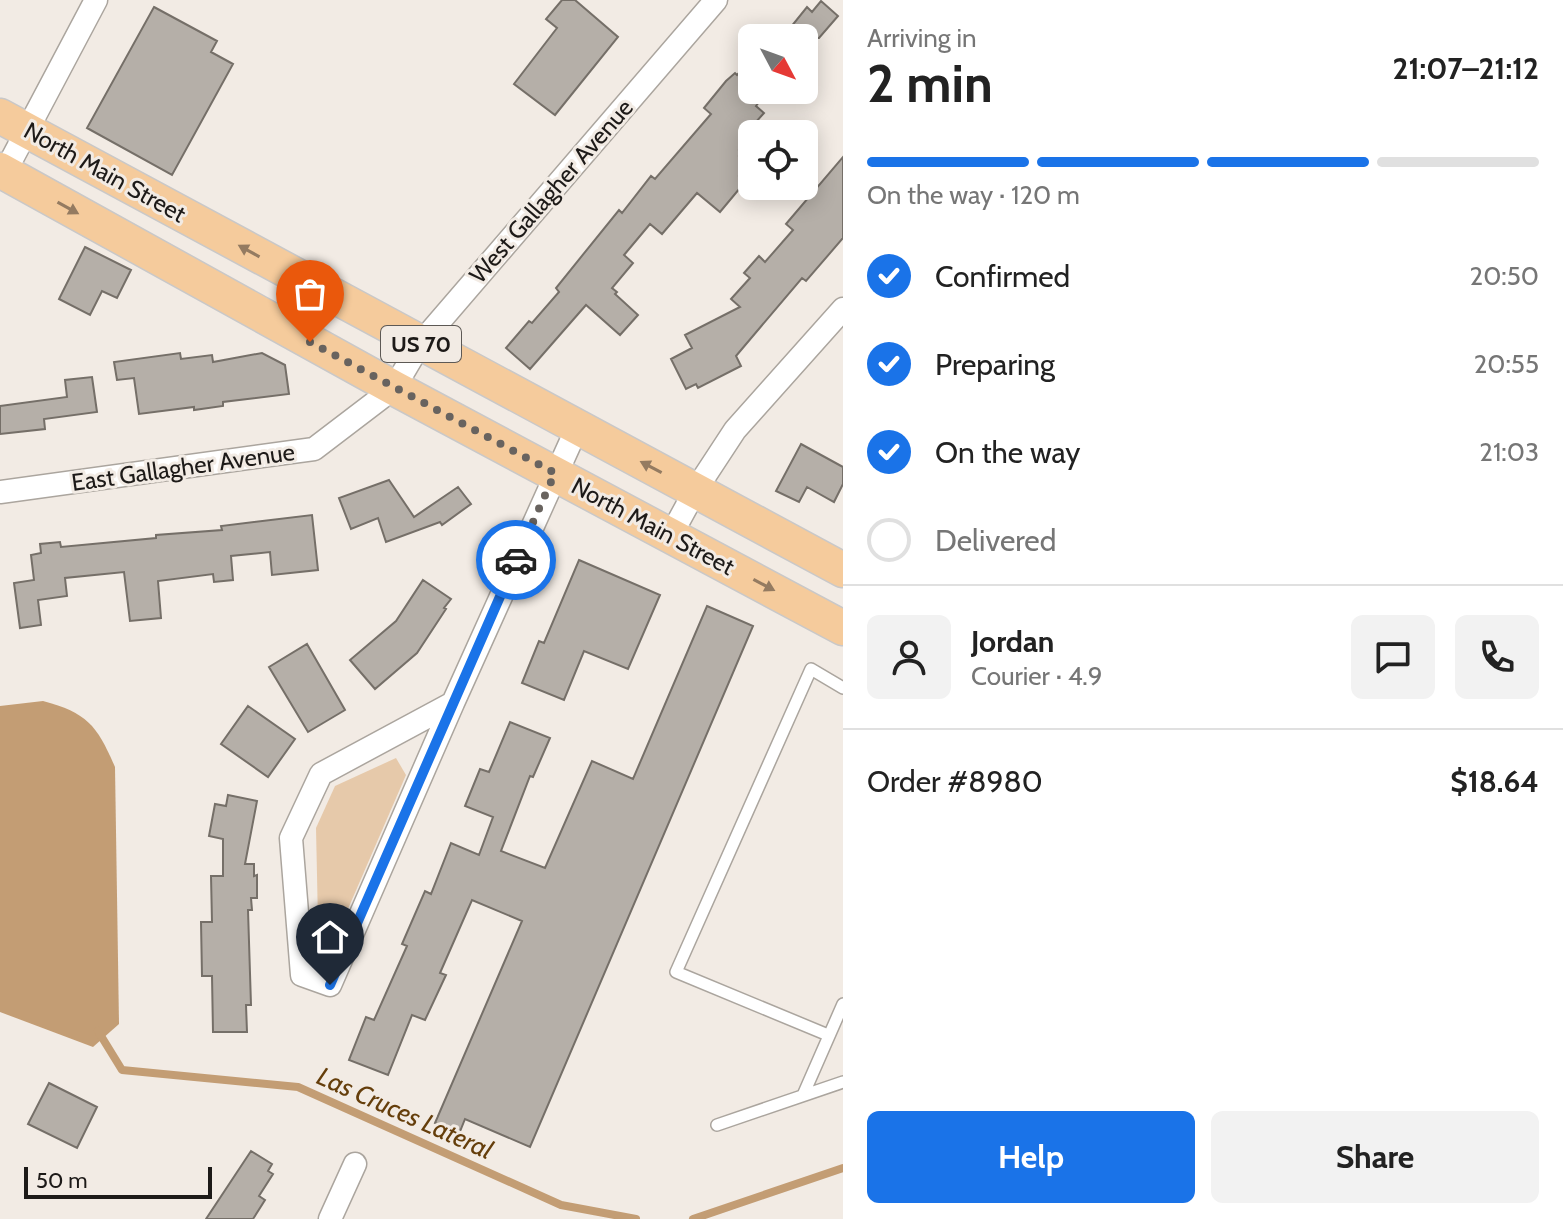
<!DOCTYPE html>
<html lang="en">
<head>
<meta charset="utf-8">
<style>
  :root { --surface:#fff; --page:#f2f2f2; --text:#222; --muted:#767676; --line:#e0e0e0; --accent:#1a73e8 }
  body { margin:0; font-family:Cabin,sans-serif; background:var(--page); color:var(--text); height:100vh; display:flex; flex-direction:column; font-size:30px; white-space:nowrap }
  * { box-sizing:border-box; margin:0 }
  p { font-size:26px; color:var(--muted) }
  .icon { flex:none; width:44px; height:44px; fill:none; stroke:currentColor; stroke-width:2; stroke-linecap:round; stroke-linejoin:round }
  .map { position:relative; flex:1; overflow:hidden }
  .drawer { display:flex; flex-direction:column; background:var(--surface); width:720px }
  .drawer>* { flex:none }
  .needle { width:52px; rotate:131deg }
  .tools { position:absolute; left:738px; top:24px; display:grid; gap:16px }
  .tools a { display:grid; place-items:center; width:80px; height:80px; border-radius:12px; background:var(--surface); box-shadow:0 4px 20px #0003; font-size:40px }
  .scale { position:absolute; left:24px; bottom:20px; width:188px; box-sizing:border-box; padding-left:8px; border:4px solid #1d1a18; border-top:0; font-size:22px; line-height:28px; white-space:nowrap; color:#1d1a18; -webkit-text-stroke:6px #f2ebe4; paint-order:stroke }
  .pin { position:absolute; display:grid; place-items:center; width:68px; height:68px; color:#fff; margin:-82px -34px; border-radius:50% 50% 50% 0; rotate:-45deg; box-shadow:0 0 8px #0007 }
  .pin .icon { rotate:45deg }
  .courier { position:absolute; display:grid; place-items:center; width:80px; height:80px; margin:-40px; border:6px solid #1a73e8; border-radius:50%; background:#fff; color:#222; box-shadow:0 2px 10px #0007 }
  .summary em { font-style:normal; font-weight:800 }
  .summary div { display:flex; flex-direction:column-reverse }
  .summary { display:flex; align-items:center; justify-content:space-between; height:136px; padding:0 24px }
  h1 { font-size:52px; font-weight:800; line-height:60px }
  .bar { display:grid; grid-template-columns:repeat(4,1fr); gap:12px 8px; align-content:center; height:96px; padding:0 24px }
  .bar i { height:10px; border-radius:6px; background:var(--line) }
  .bar .active { background:var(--accent) }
  .bar p { grid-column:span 4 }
  .line { display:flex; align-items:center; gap:20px; padding:0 24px; border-top:2px solid var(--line) }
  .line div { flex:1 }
  .round { display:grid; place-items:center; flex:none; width:84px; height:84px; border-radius:12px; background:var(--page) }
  ol { padding:0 24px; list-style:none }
  li { display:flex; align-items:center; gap:24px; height:88px }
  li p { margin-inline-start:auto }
  li .icon { padding:8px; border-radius:50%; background:var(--accent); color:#fff; stroke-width:4 }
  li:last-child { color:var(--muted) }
  li i { width:44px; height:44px; border:4px solid var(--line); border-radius:50% }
  .primary-button { display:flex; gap:16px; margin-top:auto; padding:16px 24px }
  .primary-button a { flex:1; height:92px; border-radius:12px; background:var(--accent); color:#fff; font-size:32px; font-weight:800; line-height:92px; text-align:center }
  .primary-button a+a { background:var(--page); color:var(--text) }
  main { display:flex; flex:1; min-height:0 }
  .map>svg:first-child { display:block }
  .green { fill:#e6c9aa }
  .water { fill:#c39d74 }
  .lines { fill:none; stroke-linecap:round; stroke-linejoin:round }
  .stream { stroke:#c39d74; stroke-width:8 }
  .building { fill:#b5afa8; stroke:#756f68; stroke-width:2 }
  .service-casing { stroke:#aba59e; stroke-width:14 }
  .minor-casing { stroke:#aba59e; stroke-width:25 }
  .primary-casing { stroke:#c9c8c8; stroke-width:37 }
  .service { stroke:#fff; stroke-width:11 }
  .minor { stroke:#fff; stroke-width:22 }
  .primary { stroke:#f5cb9c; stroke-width:34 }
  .oneway { fill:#947b61 }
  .done { stroke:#68635f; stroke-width:8; stroke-dasharray:0 14.4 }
  .route { stroke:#1a73e8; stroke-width:10 }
  .labels { text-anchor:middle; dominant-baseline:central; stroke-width:6; stroke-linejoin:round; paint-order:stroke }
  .shield { fill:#f2ebe4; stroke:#5d5955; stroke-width:2 }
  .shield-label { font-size:22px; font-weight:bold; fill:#1d1a18 }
  .street-label { font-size:24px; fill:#1d1a18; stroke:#f2ebe4 }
  .water-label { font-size:26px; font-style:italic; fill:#653e0b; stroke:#f2ebe4 }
</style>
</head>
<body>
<main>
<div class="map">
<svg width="843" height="1219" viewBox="0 0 843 1219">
  <rect width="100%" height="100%" fill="#f2ebe4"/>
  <path class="green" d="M396 758 406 775 341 925 318 922 316 828 335 786Z"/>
  <path class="water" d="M43 701C88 713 97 726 115 767L119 1024 93 1047 0 1012V706Z"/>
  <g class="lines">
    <path class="stream" d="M98 1031 122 1070 298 1087 561 1205 636 1219
      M693 1219 843 1168"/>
  </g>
  <path class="building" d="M562 0H575L618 37 555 115 514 84 557 28 546 19Z
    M821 1 838 16 819 38H782L807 7 812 12Z
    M154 7 217 41 211 52 233 64 172 175 87 128Z
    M752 59V90L763 97 756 106 764 113 755 123 758 125 756 130 739 150 742 153 739 156 748 165 739 176 745 182 720 212 697 193 662 234 650 224 624 255 633 263 612 288 617 292 615 294 638 315 620 335 586 305 530 369 506 348 529 321 532 323 559 292 556 288 619 210 622 213 651 176 655 179 711 114 704 108 726 81 735 73 737 75Z
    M843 157V238L806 281 802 278 736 356 741 366 698 388 696 384 686 389 671 359 692 348 685 335 740 307 731 299 750 278 744 273 759 256 765 262 793 230 786 224Z
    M85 247 131 270 117 298 102 291 90 315 59 299Z
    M180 353 181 359 212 355 213 362 262 353 285 365 289 394 223 402V406L194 410V407L139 414 134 378 117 380 114 362Z
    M92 377 97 412 44 419 45 429 0 434V406L67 397 65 380Z
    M801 444 843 467V484L834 502 807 487 799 502 776 491Z
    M389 480 414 517 458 487 471 504 442 525 440 522 386 542 378 518 351 529 339 498Z
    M312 515 318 570 272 575 270 552 231 556 233 580 214 582 213 574 158 581 161 618 130 621 124 572 65 578 67 596 38 600 41 625 20 628 14 583 34 580 31 555 41 553 40 544 60 542 61 547 156 538V535L222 530 221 526Z
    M579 560 660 595 628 669 584 651 564 700 522 683 539 641 544 643Z
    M423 580 451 599 444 608 446 609 417 653 375 689 350 660 396 621Z
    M707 606 753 626 530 1147 465 1119 459 1134 435 1123 522 921 472 900 440 973 446 975 425 1020 412 1015 388 1075 349 1060 366 1017 374 1020 407 946 402 944 425 891 431 894 451 843 479 855 493 817 465 806 480 769 489 772 510 722 550 738 533 777 530 776 501 851 545 868 592 761 633 779Z
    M307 644 345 710 308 732 269 667Z
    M248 706 295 739 268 777 221 744Z
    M228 795 257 801 245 864H254V876L257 875V898H251L252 910H248L251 1005H246L247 1032H213L212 976H202L201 922H212L211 876H223V839L209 836 215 804 226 806Z
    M49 1083 97 1107 77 1148 28 1124Z
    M251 1151 272 1164 268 1171 273 1174 259 1196 265 1200 253 1219H206Z"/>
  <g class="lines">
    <defs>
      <path id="service" d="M828 1035 676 972 811 669 843 688
        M804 1093 843 1004
        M717 1125 843 1082"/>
      <path id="minor" d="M5 172 96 0
        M0 492 314 449 394 388 420 344 716 0
        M671 535 695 491 735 430 843 309
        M453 703 330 985 302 975 291 838 321 774 453 703 577 428
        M330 1219 355 1164"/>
      <path id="primary" d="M0 116 843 570
        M0 170 394 388 843 628"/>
    </defs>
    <use href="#service" class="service-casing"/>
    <use href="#minor" class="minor-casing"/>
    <use href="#primary" class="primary-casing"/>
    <use href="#service" class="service"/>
    <use href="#minor" class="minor"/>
    <use href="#primary" class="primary"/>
  </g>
  <defs><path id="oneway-solid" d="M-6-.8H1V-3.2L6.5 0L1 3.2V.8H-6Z" transform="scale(2)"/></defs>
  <g class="oneway">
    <use href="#oneway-solid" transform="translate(68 208) rotate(29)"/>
    <use href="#oneway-solid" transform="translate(249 251) rotate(-151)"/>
    <use href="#oneway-solid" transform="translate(651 467) rotate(-152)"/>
    <use href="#oneway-solid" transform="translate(764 585) rotate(28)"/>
  </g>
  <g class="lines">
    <path class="done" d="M310 342 555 473 516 560"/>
    <path class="route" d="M330 985 516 560"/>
  </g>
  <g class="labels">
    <rect class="shield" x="381" y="326" width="80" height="36" rx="6"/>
    <g class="shield-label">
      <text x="421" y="344">US 70</text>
    </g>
    <g class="street-label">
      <text transform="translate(105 172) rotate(29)">North Main Street</text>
      <text transform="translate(551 191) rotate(-49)">West Gallagher Avenue</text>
      <text transform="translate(183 467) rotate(-8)">East Gallagher Avenue</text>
      <text transform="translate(653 526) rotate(28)">North Main Street</text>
    </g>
    <g class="water-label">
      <text transform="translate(405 1113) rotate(24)">Las Cruces Lateral</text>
    </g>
  </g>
</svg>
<div class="tools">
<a><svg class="needle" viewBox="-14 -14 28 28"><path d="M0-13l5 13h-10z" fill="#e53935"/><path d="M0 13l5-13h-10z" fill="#767676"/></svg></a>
<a><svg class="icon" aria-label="locate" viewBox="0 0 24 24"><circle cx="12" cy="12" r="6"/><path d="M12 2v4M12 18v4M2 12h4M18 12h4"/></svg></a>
</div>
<div class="scale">50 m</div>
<div class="pin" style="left:310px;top:342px;background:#ea580c"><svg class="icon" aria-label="bag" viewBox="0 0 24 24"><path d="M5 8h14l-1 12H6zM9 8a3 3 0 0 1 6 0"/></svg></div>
<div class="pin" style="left:330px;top:985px;background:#1f2937"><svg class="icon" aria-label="home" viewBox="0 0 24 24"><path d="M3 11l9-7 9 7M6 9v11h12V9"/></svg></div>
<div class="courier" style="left:516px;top:560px"><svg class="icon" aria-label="car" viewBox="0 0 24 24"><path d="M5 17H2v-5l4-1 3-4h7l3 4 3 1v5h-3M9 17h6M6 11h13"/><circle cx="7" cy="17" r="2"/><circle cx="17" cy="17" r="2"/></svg></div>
</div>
<section class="drawer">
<div class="summary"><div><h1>2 min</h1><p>Arriving in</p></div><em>21:07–21:12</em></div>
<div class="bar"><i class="active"></i><i class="active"></i><i class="active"></i><i></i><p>On the way · 120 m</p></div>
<ol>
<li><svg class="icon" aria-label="check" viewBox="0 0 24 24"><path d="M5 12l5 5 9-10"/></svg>Confirmed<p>20:50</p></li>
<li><svg class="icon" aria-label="check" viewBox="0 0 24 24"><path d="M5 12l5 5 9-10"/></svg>Preparing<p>20:55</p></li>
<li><svg class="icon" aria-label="check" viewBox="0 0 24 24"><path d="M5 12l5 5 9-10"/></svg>On the way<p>21:03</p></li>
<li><i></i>Delivered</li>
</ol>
<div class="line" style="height:144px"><a class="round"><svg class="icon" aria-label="person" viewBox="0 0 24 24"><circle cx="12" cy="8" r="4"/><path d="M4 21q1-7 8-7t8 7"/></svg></a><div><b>Jordan</b><p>Courier · 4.9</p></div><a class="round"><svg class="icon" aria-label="chat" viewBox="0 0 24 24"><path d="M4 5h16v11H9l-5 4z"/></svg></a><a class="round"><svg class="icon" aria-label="phone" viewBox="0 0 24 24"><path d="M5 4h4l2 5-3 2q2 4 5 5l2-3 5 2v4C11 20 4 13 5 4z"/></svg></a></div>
<div class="line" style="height:104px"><div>Order #8980</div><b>$18.64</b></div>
<div class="primary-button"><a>Help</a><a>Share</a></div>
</section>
</main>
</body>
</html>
